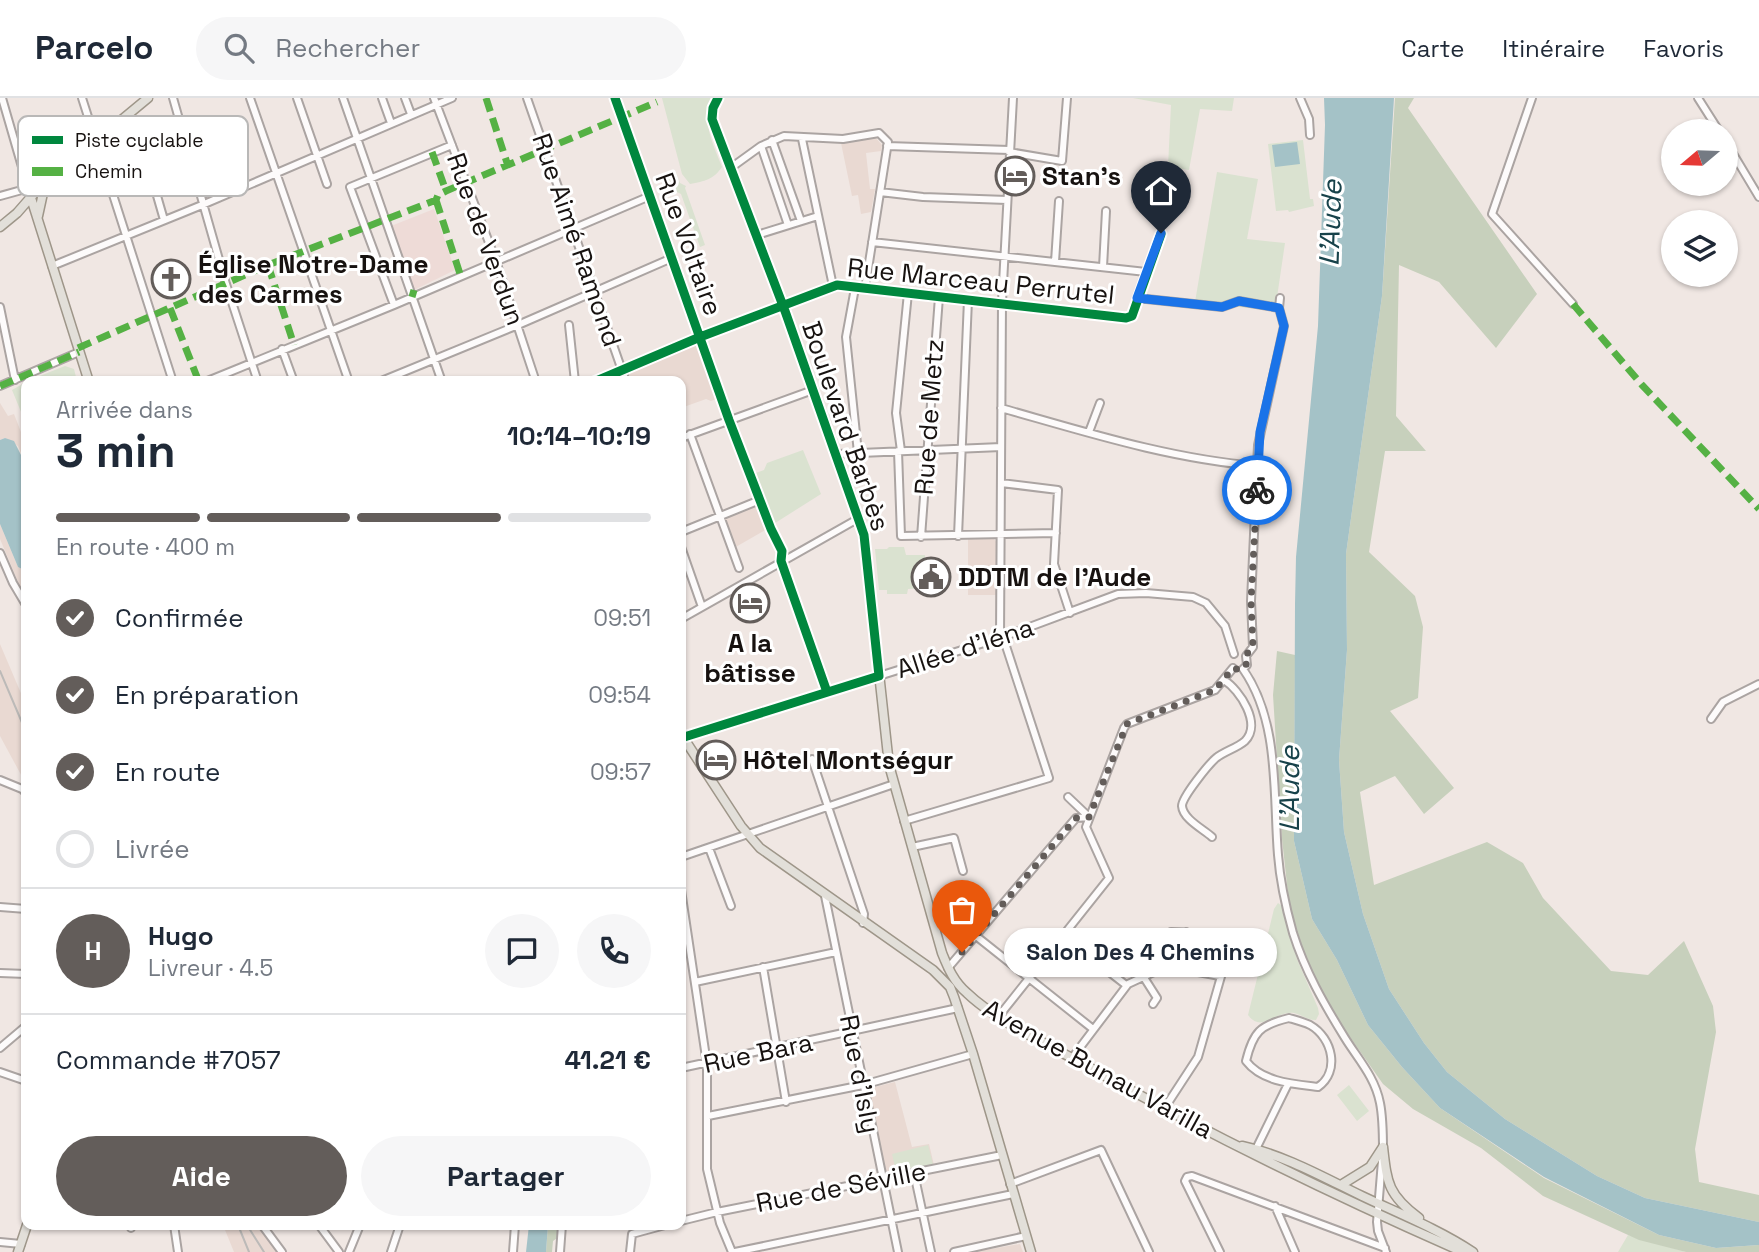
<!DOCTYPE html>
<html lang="fr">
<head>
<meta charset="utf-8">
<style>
  :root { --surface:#fff; --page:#f6f6f7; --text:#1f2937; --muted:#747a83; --line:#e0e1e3; --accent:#635d5a }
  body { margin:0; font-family:"Space Grotesk",sans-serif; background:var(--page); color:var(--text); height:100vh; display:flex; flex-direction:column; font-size:26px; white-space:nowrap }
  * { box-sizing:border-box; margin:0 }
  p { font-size:23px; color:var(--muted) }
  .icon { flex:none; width:38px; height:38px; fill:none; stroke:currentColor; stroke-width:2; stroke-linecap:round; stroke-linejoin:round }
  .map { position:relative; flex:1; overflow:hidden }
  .panel { position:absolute; left:21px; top:278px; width:665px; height:854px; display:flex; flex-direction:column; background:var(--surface); border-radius:14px; box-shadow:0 2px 5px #0004 }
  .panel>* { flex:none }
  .needle { width:46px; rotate:251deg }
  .tools { position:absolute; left:1661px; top:21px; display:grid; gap:14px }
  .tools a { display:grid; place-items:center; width:77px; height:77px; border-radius:50%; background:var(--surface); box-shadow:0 2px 5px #0004; font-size:35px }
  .pin { position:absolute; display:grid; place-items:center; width:60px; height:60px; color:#fff; margin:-72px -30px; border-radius:50% 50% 50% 0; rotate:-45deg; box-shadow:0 0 7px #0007 }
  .pin .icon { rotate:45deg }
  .courier { position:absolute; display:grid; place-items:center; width:70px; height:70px; margin:-35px; border:5px solid #1a73e8; border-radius:50%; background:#fff; color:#222; box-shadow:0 2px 9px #0007 }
  .bubble { position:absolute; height:49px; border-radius:24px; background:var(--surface); box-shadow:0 2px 5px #0004; font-size:23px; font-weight:600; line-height:49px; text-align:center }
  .headline em { font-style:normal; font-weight:600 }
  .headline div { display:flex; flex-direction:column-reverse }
  .headline { display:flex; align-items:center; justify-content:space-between; height:119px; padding:0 35px }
  h1 { font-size:46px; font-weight:600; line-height:52px }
  .bar { display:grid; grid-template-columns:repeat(4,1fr); gap:10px 7px; align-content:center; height:84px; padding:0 35px }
  .bar i { height:9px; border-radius:5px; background:var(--line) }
  .bar .current { background:var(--accent) }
  .bar p { grid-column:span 4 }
  .line { display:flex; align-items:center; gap:18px; padding:0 35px; border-top:2px solid var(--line) }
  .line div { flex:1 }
  .round { display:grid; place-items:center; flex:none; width:74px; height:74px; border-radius:37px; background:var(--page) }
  ol { padding:0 35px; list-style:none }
  li { display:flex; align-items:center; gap:21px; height:77px }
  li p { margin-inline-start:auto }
  li .icon { padding:7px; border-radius:50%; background:var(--accent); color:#fff; stroke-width:4 }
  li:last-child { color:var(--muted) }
  li i { width:38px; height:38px; border:4px solid var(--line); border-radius:50% }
  .button { display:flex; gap:14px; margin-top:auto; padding:14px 35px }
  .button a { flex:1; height:80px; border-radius:42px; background:var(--accent); color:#fff; font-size:28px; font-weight:600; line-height:80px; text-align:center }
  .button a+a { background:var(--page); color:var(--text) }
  header { display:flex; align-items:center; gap:42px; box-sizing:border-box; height:98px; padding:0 35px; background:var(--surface); border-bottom:2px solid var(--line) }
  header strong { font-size:33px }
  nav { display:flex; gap:38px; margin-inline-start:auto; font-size:24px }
  .search { width:490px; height:63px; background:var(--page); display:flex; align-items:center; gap:18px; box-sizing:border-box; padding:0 24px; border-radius:38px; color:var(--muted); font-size:26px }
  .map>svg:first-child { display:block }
  .commercial { fill:#eedbd7 }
  .built { fill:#e9d9d2 }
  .green { fill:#dae2d0 }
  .forest { fill:#c7d0bc }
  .water { fill:#a4c2c7 }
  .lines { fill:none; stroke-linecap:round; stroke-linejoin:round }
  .minor-casing { stroke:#aba4a2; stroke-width:10 }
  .major-casing { stroke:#9e9689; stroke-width:11 }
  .minor { stroke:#fdfbfb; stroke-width:6 }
  .major { stroke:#e2dfd9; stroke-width:8 }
  .rail { stroke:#bcbab8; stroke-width:2 }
  .quiet { stroke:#55b144; stroke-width:7; stroke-dasharray:14 7; stroke-linecap:butt }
  .cycleway-casing { stroke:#fff; stroke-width:13 }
  .cycleway { stroke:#00873e; stroke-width:9 }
  .done { stroke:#635d5a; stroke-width:7; stroke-dasharray:0 12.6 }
  .route { stroke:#1a73e8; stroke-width:9 }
  .labels { text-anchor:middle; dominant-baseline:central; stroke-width:6; stroke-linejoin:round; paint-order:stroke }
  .poi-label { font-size:26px; font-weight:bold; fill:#171210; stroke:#fff; text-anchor:start }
  .street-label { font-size:26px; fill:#171210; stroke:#fff }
  .water-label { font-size:28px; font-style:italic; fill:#17424a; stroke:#fff }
  .key { fill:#fff; stroke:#b9b8b7; stroke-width:2 }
  .key-label { font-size:19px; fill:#171210 }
</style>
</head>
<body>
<header>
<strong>Parcelo</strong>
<div class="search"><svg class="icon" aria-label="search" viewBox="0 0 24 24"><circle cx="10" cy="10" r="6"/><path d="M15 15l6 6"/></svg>Rechercher</div>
<nav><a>Carte</a><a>Itinéraire</a><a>Favoris</a></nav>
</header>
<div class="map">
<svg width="1759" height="1154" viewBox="0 0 1759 1154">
  <rect width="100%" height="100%" fill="#f0e7e3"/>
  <path class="commercial" d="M434 111 455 172 414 192 391 128Z"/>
  <path class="built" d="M875 39 882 47 881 53 866 55 870 91H875L871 114 861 116 858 97 852 98 841 45Z
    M699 242 719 300 711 303 706 301 681 310V284L630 283 627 272Z
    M0 305 8 318 14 316 26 347V367L18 348 5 340 0 342Z
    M758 408 767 431 734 450 722 421Z
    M0 426 18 469 26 473V503L0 441Z
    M968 439H992L998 445V497H968Z
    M0 546 26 607V686L0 638Z
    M895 984 912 1049 929 1046 934 1067 885 1077 867 991Z
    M223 1127H260L280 1154H234Z
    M1020 1146 1023 1154H973Z"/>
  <path class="green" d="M662 0H714C700 23 713 45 722 69 713 82 705 83 690 86L682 76Z
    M1133 0H1234L1232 13 1200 11 1189 72 1168 69 1171 7Z
    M1303 42 1310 101H1313L1314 108 1289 114 1288 112 1276 113 1268 46Z
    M676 74 680 85 686 88 685 90 705 147 700 149 681 96 671 91H668L664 78Z
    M1217 74 1258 81 1247 141 1285 145 1275 213 1195 204Z
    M65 268 74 271 77 283H27Z
    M26 284V326L12 292Z
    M803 352 821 396 772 427 753 376 764 372 767 365Z
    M889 449H904L906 457H925L923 490 908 491 907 496H887V492H879L875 451H887Z
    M1278 805 1283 809 1297 861 1318 910 1319 916 1316 922C1307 922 1302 917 1294 915 1276 912 1262 936 1248 917L1274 811Z
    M1349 987 1369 1013 1357 1023 1337 997Z
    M928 1047 933 1066 896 1074 892 1056Z
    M1628 1137 1686 1154H1618Z"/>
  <path class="forest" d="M1395 0H1414L1408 10 1537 196 1496 250 1439 184 1399 167 1396 318 1426 353H1385L1369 454 1415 498 1423 529 1418 600 1390 613 1454 690 1424 716 1395 678 1360 694 1374 787 1487 744 1523 765 1543 800 1611 873 1648 877 1684 843 1713 908 1716 934 1695 1051 1699 1084 1759 1097V1124L1645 1100 1597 1078 1505 1021 1447 974 1424 945 1389 891 1363 816 1344 734 1339 662 1347 552 1346 456 1382 198Z
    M1277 553 1295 557 1294 743 1312 821 1337 862 1368 927 1402 969 1440 1010 1544 1080 1659 1137 1716 1150 1759 1147V1154H1686L1639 1142 1543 1098 1481 1050 1413 1011 1383 986 1340 925 1313 878 1290 814 1282 741 1273 597Z
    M548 1127H560V1138L553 1143 552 1154H546Z"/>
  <path class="water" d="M1324 0H1394L1382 198 1346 456 1347 552 1339 662 1344 734 1363 816 1389 891 1424 945 1447 974 1505 1021 1597 1078 1645 1100 1759 1124V1147L1716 1150 1659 1137 1544 1079 1440 1010 1402 969 1368 927 1337 862 1312 821 1294 743 1295 506 1296 459 1318 228 1325 27Z
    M1297 44 1300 66 1275 69 1272 47Z
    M5 340 14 343 26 367V473L18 469 0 426V342Z
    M529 1127H548L546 1154H526Z"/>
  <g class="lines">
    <defs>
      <path id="minor" d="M2 0 31 100
        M82 0 173 284
        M173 0 226 186 258 284
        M250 0 349 284
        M297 0 327 86
        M343 0 442 284
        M382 0 391 25
        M405 0 411 16
        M434 0 496 163 536 284
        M527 0 626 284
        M615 0 729 322 771 431 782 453 781 463 827 594
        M1300 0 1309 21 1310 37
        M1532 0 1492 116 1573 206
        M1698 0 1719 33
        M802 41 833 188
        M772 42 801 123
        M1726 44 1759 99
        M761 48 788 127
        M887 48 1009 52
        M1009 54 1062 63 1067 0
        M147 63 164 122
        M732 69 761 48 784 38 843 41 879 35 888 44 865 190
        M880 94 923 99 1007 102
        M0 98 29 90
        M757 137 818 118
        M872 144 1146 174
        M1055 164 1059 103
        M52 168 202 107 452 0
        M1103 169 1106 113
        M855 190 846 239 858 355
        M1137 200 1222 209 1239 203 1279 210
        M394 207 350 89 452 47
        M0 209 15 282
        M569 227 575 284
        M282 251 294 284
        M205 284 394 207 650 98
        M379 284 518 227 672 160
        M594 284 700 239 837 187 1126 220 1132 218 1161 136
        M0 288 79 254
        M1001 310C1086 334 1170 361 1258 368
        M1089 334 1100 305
        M690 336 739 470
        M681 340 813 292
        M898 353 901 438 1056 435
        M901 353 896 315 908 195
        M837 356 1001 349
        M1001 385 1058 392 1054 466 1070 515
        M681 434 760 402
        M958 438 968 202
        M921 439 939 199
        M681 449 702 509
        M0 455 13 485 26 507
        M681 521 854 423 860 424
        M1000 540 1002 204 1013 0
        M1243 571C1280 624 1273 696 1278 757 1280 783 1286 810 1293 835 1305 873 1324 906 1345 940 1358 961 1375 979 1380 1005 1383 1020 1383 1037 1383 1052
        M1243 571 1247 567 1246 558 1253 549 1251 503 1258 347 1284 228 1279 210 1280 200
        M879 578 1000 540 1118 496 1146 495 1193 499 1206 505 1225 528 1234 556
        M1711 621 1723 604 1759 586
        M812 661 864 816 863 825
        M0 682 22 691 26 695
        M1068 699 1089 719
        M904 723 1049 680 1003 539
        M1212 739C1203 731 1183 721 1182 708 1182 699 1209 666 1216 660 1225 653 1237 650 1245 643 1262 626 1240 592 1224 582
        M912 749 954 740 963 773
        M709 750 731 808
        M681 759 894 686
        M681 792 707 966V1071L720 1125 732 1154
        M825 798 898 1154
        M0 809 26 811
        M1186 834 1187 872
        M976 838 1093 931
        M1063 838 1126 887
        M763 869 786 1004
        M948 870 1076 720 1089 719
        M1108 872 1130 841
        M0 875 26 876
        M1143 878 1157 900 1153 906
        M695 884 836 854
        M999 918 1109 780 1086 729 1124 630 1127 626 1215 592 1233 570
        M1289 920C1296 922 1304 924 1310 927 1333 940 1340 974 1318 989 1293 986 1262 984 1246 963 1253 934 1260 927 1289 920Z
        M0 950 26 928
        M1072 960 1128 886 1154 874 1187 872 1220 878
        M681 970 958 910
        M0 974 26 983
        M1164 1011 1198 959 1232 840 1200 835 1171 834
        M708 1018 863 987 973 956
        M1255 1053 1288 986
        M1382 1063 1377 1124 1378 1133 1386 1154
        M914 1075 931 1154
        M1010 1086 1101 1052 1149 1154
        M1275 1108 1295 1154
        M681 1123 717 1114 1002 1057
        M174 1127 178 1154
        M262 1127 282 1154
        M319 1127 339 1154
        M131 1130V1127
        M0 1144 21 1146
        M349 1154 360 1127
        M391 1154 400 1127
        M513 1154 515 1127
        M560 1154 562 1127
        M630 1154 632 1136 665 1127
        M735 1154 1013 1096
        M954 1154 1026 1138
        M1220 1154 1185 1083 1187 1079 1192 1078 1385 1150"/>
      <path id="major" d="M718 0 713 10 712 21 785 213 864 437 889 667 942 855C948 870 954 884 967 895 997 924 1057 951 1094 972 1214 1039 1337 1099 1463 1154
        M24 71 29 77 48 84
        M31 100 89 284
        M38 118 43 95 48 84
        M0 129 17 115 38 91 148 0
        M683 639 741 728 760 750 933 872 950 889 954 899 973 956 1031 1154
        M681 640 879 578
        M1242 1048C1284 1057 1323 1079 1362 1098 1400 1116 1438 1131 1473 1154
        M1383 1049C1387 1085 1388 1097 1419 1120
        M1341 1087 1370 1069 1383 1049
        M18 1154 27 1127"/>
    </defs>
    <use href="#minor" class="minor-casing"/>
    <use href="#major" class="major-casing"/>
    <use href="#minor" class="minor"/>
    <use href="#major" class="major"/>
    <path class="rail" d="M0 573 26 634
      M238 1127 249 1154
      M247 1127 264 1154"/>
    <path class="quiet" d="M486 0 508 68
      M432 54 446 93
      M436 102 461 179
      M268 167 294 247
      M412 199 414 192
      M1573 206 1642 287 1759 411
      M170 210 199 284
      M78 250 268 167 436 102 438 97 446 93 657 4
      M0 288 79 254"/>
    <defs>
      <path id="cycleway" d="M615 0 729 322 771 431 782 453 781 463 827 594
        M594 284 700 239 837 187 1126 220 1132 218 1161 136
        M681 640 879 578 864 437 785 213 712 21 713 10 718 0"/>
    </defs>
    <use href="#cycleway" class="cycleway-casing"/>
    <use href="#cycleway" class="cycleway"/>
  </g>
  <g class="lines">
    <path class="done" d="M962 854 1076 720 1089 719 1127 626 1215 592 1233 570 1240 572 1245 569 1247 564 1245 558 1253 549 1251 503 1257 392"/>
    <path class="route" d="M1161 135 1137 200 1222 209 1239 203 1279 210 1284 228 1260 334 1257 392"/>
  </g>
  <defs>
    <symbol id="hotel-ring" viewBox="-11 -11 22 22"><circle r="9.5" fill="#fff" stroke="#635d5a" stroke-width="1.5"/><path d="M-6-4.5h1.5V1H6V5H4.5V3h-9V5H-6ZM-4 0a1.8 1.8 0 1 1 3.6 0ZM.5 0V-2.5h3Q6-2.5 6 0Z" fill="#635d5a"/></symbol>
    <symbol id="church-ring" viewBox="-11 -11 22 22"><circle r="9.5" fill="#fff" stroke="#635d5a" stroke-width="1.5"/><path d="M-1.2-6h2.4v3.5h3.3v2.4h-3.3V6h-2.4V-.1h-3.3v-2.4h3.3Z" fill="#635d5a"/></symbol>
    <symbol id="civic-ring" viewBox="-11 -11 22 22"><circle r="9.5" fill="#fff" stroke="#635d5a" stroke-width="1.5"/><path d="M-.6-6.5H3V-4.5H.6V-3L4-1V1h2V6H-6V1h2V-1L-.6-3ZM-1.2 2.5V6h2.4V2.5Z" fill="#635d5a"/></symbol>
  </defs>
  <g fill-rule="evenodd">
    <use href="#hotel-ring" x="993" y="56" width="44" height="44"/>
    <use href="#church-ring" x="149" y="159" width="44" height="44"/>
    <use href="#civic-ring" x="909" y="457" width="44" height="44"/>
    <use href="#hotel-ring" x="728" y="483" width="44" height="44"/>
    <use href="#hotel-ring" x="694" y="640" width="44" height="44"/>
  </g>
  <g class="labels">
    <g class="poi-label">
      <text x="1042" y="78">Stan’s</text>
      <text x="198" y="166">Église Notre-Dame<tspan x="198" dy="30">des Carmes</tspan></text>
      <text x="958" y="479">DDTM de l'Aude</text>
      <text x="750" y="545" text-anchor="middle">A la<tspan x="750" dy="30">bâtisse</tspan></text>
      <text x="743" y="662">Hôtel Montségur</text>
    </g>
    <g class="street-label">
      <text transform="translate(486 141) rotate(70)">Rue de Verdun</text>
      <text transform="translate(577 142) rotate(71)">Rue Aimé Ramond</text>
      <text transform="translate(689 146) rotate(70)">Rue Voltaire</text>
      <text transform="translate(981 183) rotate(6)">Rue Marceau Perrutel</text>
      <text transform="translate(929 319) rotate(-86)">Rue de Metz</text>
      <text transform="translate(846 328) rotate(71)">Boulevard Barbès</text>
      <text transform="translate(965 550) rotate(-18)">Allée d'Iéna</text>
      <text transform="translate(758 955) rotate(-12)">Rue Bara</text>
      <text transform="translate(1098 971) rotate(29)">Avenue Bunau Varilla</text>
      <text transform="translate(860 976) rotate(79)">Rue d'Isly</text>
      <text transform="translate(841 1089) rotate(-11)">Rue de Séville</text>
    </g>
    <g class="water-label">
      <text transform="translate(1330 125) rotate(-88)">L'Aude</text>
      <text transform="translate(1289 691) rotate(-90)">L'Aude</text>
    </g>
  </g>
  <rect x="18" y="18" width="230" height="80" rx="10" class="key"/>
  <rect x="32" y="38" width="31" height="8" fill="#00873e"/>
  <rect x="32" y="69" width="31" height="9" fill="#55b144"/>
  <g class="key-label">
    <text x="75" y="49">Piste cyclable</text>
    <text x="75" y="80">Chemin</text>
  </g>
</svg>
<div class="tools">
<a><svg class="needle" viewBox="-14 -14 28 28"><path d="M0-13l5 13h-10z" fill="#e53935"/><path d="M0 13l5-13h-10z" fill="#747a83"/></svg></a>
<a><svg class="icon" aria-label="layers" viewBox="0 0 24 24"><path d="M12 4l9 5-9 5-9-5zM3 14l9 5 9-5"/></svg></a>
</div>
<div class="pin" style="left:962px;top:854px;background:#ea580c"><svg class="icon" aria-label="bag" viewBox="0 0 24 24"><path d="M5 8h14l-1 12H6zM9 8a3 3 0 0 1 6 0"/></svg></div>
<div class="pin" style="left:1161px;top:135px;background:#1f2937"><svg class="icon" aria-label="home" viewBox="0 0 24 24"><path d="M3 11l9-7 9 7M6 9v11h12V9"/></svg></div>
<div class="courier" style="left:1257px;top:392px"><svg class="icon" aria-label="bike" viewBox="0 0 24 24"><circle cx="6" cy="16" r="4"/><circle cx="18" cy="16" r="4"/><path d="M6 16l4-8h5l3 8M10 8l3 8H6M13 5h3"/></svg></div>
<div class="bubble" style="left:1004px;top:830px;width:273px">Salon Des 4 Chemins</div>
<section class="panel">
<div class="headline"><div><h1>3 min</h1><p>Arrivée dans</p></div><em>10:14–10:19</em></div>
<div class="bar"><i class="current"></i><i class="current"></i><i class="current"></i><i></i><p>En route · 400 m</p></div>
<ol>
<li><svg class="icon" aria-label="check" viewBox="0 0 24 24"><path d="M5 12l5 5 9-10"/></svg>Confirmée<p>09:51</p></li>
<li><svg class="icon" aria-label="check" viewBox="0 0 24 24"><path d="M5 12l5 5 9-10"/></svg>En préparation<p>09:54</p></li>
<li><svg class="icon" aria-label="check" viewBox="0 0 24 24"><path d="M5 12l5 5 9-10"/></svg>En route<p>09:57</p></li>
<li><i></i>Livrée</li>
</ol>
<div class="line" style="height:126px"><b class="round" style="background:var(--accent);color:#fff">H</b><div><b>Hugo</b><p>Livreur · 4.5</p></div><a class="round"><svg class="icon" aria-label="chat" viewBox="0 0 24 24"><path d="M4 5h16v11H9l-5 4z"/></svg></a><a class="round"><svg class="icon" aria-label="phone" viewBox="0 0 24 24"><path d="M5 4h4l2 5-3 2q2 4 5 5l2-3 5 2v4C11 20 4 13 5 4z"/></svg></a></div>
<div class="line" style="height:91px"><div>Commande #7057</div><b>41.21 €</b></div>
<div class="button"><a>Aide</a><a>Partager</a></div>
</section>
</div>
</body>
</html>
